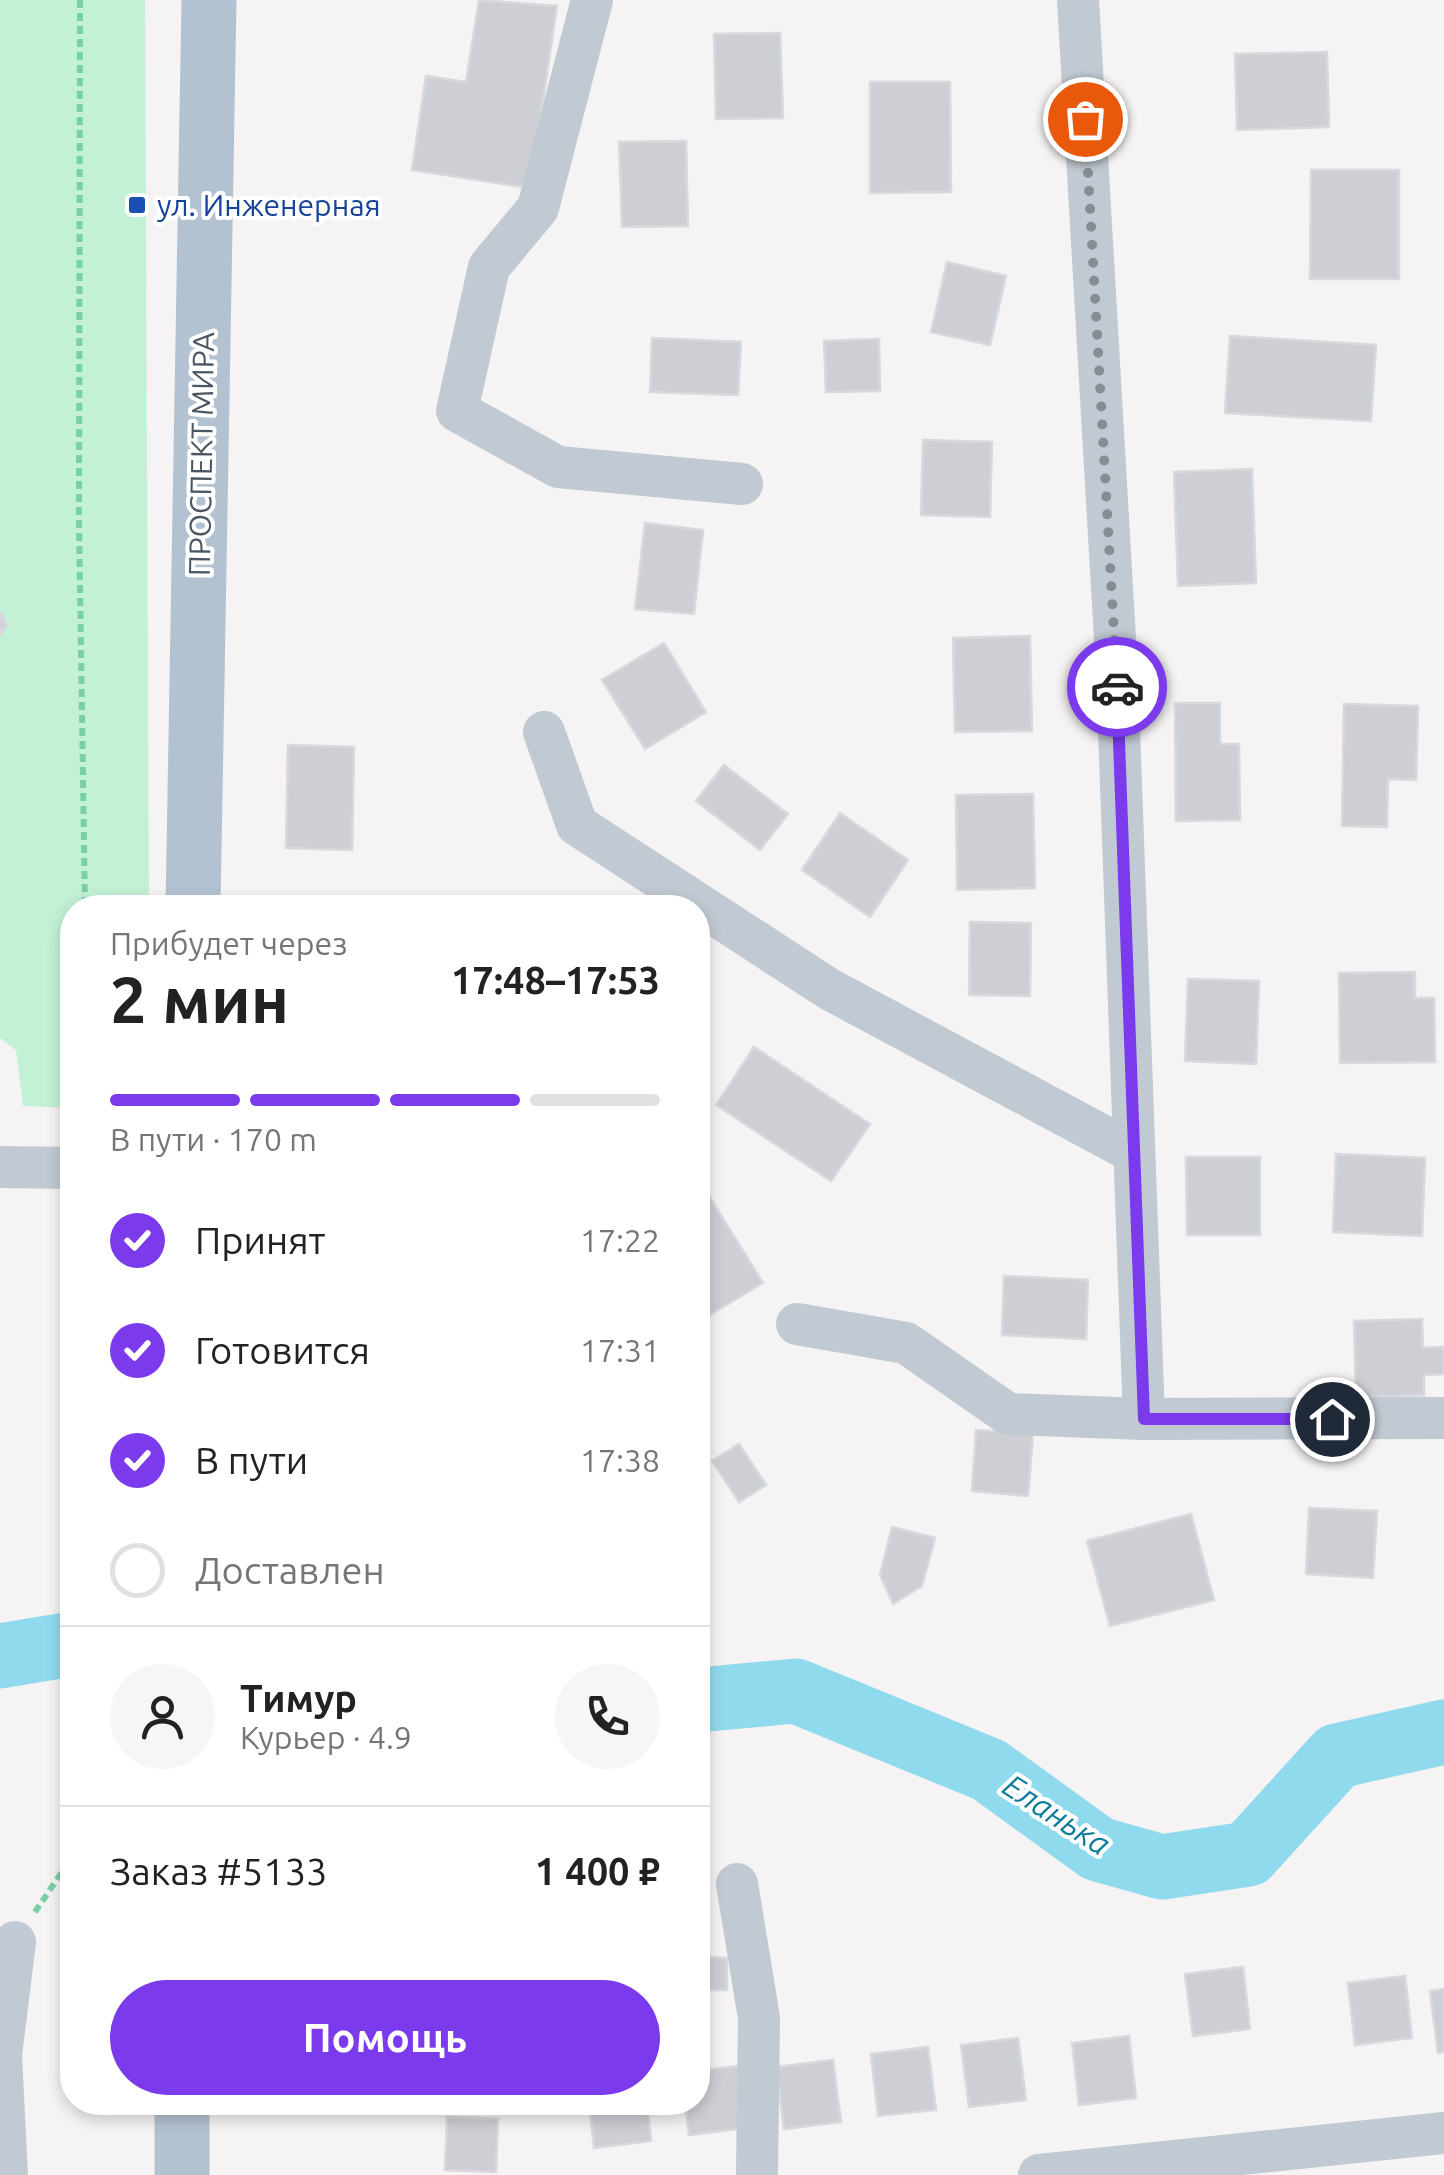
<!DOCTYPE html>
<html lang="ru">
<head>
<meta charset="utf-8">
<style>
  :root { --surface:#fff; --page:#f6f6f6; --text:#222; --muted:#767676; --line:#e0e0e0; --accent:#7c3aed }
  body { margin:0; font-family:Ubuntu,sans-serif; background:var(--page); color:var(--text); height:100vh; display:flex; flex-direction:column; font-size:38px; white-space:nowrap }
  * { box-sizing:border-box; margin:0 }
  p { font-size:32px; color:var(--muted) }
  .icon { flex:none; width:55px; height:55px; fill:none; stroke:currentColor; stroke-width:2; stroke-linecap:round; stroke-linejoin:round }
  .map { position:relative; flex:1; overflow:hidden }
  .drawer { position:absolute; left:60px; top:895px; width:650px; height:1220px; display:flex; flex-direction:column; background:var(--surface); border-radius:40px; box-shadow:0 5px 15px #0003 }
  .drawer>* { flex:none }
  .pin { position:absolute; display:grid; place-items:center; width:85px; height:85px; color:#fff; margin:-42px; border:5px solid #fff; border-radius:50%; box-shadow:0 2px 10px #0007 }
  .courier { position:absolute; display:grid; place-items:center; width:100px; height:100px; margin:-50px; border:8px solid #7c3aed; border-radius:50%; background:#fff; color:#222; box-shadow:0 2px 12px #0007 }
  .summary em { font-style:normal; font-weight:700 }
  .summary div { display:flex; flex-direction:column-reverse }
  .summary { display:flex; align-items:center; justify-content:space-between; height:170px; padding:0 50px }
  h1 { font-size:65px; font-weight:700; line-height:75px }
  .bar { display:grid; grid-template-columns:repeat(4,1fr); gap:15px 10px; align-content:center; height:120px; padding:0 50px }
  .bar i { height:12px; border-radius:8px; background:var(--line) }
  .bar .current { background:var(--accent) }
  .bar p { grid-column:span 4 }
  .line { display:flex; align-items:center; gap:25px; padding:0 50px; border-top:2px solid var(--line) }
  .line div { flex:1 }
  .round { display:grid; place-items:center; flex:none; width:105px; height:105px; border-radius:52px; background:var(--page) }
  ol { padding:0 50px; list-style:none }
  li { display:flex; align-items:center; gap:30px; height:110px }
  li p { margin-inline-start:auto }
  li .icon { padding:10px; border-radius:50%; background:var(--accent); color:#fff; stroke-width:4 }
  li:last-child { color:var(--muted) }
  li i { width:55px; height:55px; border:5px solid var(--line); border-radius:50% }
  .action { display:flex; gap:20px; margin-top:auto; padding:20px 50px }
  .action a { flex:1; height:115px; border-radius:60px; background:var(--accent); color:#fff; font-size:40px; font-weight:700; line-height:115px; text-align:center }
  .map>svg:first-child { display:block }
  .green { fill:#c3f1d5 }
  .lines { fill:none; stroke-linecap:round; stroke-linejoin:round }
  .river { stroke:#90daee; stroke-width:65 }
  .building { fill:#cdcfd5; stroke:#d7d9de; stroke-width:2.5 }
  .path { stroke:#7ad0a6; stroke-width:6; stroke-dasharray:8 5; stroke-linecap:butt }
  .minor { stroke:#c1cad2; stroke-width:42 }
  .major { stroke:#b3c2d1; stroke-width:55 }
  .done { stroke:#868d94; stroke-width:10; stroke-dasharray:0 18 }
  .route { stroke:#7c3aed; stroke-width:12 }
  .transit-dot { fill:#1a4fb4; stroke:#fff; stroke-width:4 }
  .labels { text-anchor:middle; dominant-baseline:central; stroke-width:8; stroke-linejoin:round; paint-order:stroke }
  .transit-label { font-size:30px; fill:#164399; stroke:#fff; text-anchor:start }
  .street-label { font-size:30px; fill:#4a5661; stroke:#fff }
  .water-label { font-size:32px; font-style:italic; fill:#0c7c9b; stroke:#fff }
</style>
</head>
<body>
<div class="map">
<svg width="1444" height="2175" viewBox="0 0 1444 2175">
  <rect width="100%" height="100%" fill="#f5f3f3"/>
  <path class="green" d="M0 0H145L149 907 72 908V1108L23 1106 16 1050 0 1038Z"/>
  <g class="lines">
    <path class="river" d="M0 1656 72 1644
      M698 1700 796 1691 989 1770 1098 1849 1162 1867 1248 1854 1337 1756 1444 1732"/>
  </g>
  <path class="building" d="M479 0 557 6 530 188 412 170 426 76 466 82Z
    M780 33 783 118 716 119 714 34Z
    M1327 52 1329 127 1237 130 1235 54Z
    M870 82H950L951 192 870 193Z
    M686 141 688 226 622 227 619 142Z
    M1311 170H1399V279H1310Z
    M947 262 1006 276 990 345 931 332Z
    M1230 336 1376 345 1371 421 1225 413Z
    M652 338 741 342 738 395 650 392Z
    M879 339 880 391 826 392 824 341Z
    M923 440 992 442 990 517 921 515Z
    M1252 469 1256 583 1178 586 1174 472Z
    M645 523 703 530 694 614 635 609Z
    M0 611 7 625 0 635Z
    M1030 636 1032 731 955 732 953 638Z
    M664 643 706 712 645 749 602 680Z
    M1175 703H1220V744H1239L1240 820 1176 821Z
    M1344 704 1418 706 1416 780 1388 779 1387 827 1342 826Z
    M288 745 354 747 352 850 286 848Z
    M724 765 788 814 760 850 696 801Z
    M1033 794 1035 888 957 890 956 795Z
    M840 813 908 860 870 917 802 870Z
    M970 922 1031 923 1030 996 969 995Z
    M1415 972V998H1434L1435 1062 1340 1063 1339 973Z
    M1188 979 1259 981 1256 1064 1185 1061Z
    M754 1047 870 1124 831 1181 716 1105Z
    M1336 1154 1425 1158 1422 1236 1333 1232Z
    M1186 1157H1260V1235H1187Z
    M707 1193 763 1283 698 1322V1199Z
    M1004 1276 1088 1280 1086 1339 1002 1335Z
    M1422 1319 1423 1348 1444 1347V1374L1424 1375V1395L1356 1398 1354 1321Z
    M976 1430 1033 1434 1028 1496 972 1491Z
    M739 1444 766 1485 739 1502 712 1461Z
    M1309 1508 1377 1511 1373 1578 1306 1574Z
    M1191 1514 1214 1600 1110 1626 1087 1541Z
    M892 1527 935 1538 922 1586 893 1604 880 1575Z
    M698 1957 727 1958V1990H698Z
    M1243 1967 1250 2029 1193 2036 1185 1974Z
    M1405 1976 1412 2038 1355 2045 1348 1983Z
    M1444 1989V2052L1438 2053 1430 1991Z
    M1129 2036 1136 2098 1079 2105 1072 2043Z
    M1018 2038 1026 2100 969 2107 961 2045Z
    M928 2047 936 2110 878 2116 871 2054Z
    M833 2060 841 2122 784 2129 776 2067Z
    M739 2066 746 2128 689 2135 685 2102H698V2071Z
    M589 2102H647L651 2141 594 2148Z
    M447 2117 498 2119 496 2172 445 2170Z"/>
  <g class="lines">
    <path class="path" d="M80 0 79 522 85 908
      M35 1912 72 1857"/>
    <path class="minor" d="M592 0 538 208 489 267 457 411 558 467 742 484
      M1078 0 1117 674 1144 1419
      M544 732 577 825 829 989 1133 1152
      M0 1167 72 1168
      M797 1324 906 1343 1008 1414 1144 1419 1444 1418
      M737 1884 759 2018 757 2175
      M7 2175 1 2055 15 1942
      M1039 2175 1444 2133"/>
    <path class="major" d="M193 908 209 0
      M182 2175V2102"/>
  </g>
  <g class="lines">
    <path class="done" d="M1085 119 1117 687"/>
    <path class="route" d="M1117 687 1144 1419H1332"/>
  </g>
  <rect class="transit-dot" x="127" y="195" width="20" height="20" rx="5"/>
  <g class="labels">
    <g class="transit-label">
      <text x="157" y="205">ул. Инженерная</text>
    </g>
    <g class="street-label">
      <text transform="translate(201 454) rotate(-89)">ПРОСПЕКТ МИРА</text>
    </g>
    <g class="water-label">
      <text transform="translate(1057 1814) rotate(33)">Еланька</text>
    </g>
  </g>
</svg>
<div class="pin" style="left:1085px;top:119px;background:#ea580c"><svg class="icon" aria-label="bag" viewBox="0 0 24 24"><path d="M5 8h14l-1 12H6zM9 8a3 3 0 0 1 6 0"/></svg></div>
<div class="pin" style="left:1332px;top:1419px;background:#1f2937"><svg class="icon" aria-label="home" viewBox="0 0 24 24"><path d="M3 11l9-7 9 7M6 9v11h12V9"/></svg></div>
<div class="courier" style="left:1117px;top:687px"><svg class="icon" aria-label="car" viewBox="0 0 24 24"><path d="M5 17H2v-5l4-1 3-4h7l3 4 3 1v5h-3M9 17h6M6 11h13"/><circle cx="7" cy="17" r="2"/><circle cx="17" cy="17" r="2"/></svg></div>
<section class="drawer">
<div class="summary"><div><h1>2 мин</h1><p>Прибудет через</p></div><em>17:48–17:53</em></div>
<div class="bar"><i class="current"></i><i class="current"></i><i class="current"></i><i></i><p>В пути · 170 m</p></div>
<ol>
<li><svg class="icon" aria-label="check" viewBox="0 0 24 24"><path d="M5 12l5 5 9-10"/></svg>Принят<p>17:22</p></li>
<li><svg class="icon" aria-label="check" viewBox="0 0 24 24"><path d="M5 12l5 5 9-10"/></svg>Готовится<p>17:31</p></li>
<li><svg class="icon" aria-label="check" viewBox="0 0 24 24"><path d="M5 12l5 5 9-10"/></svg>В пути<p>17:38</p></li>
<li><i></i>Доставлен</li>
</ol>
<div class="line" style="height:180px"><a class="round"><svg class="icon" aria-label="person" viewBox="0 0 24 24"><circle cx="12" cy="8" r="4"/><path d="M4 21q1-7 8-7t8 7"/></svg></a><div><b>Тимур</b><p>Курьер · 4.9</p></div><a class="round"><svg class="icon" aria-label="phone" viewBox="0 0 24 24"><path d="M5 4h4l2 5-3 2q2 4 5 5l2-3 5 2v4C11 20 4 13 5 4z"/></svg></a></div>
<div class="line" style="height:130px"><div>Заказ #5133</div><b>1 400 ₽</b></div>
<div class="action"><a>Помощь</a></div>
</section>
</div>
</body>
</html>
